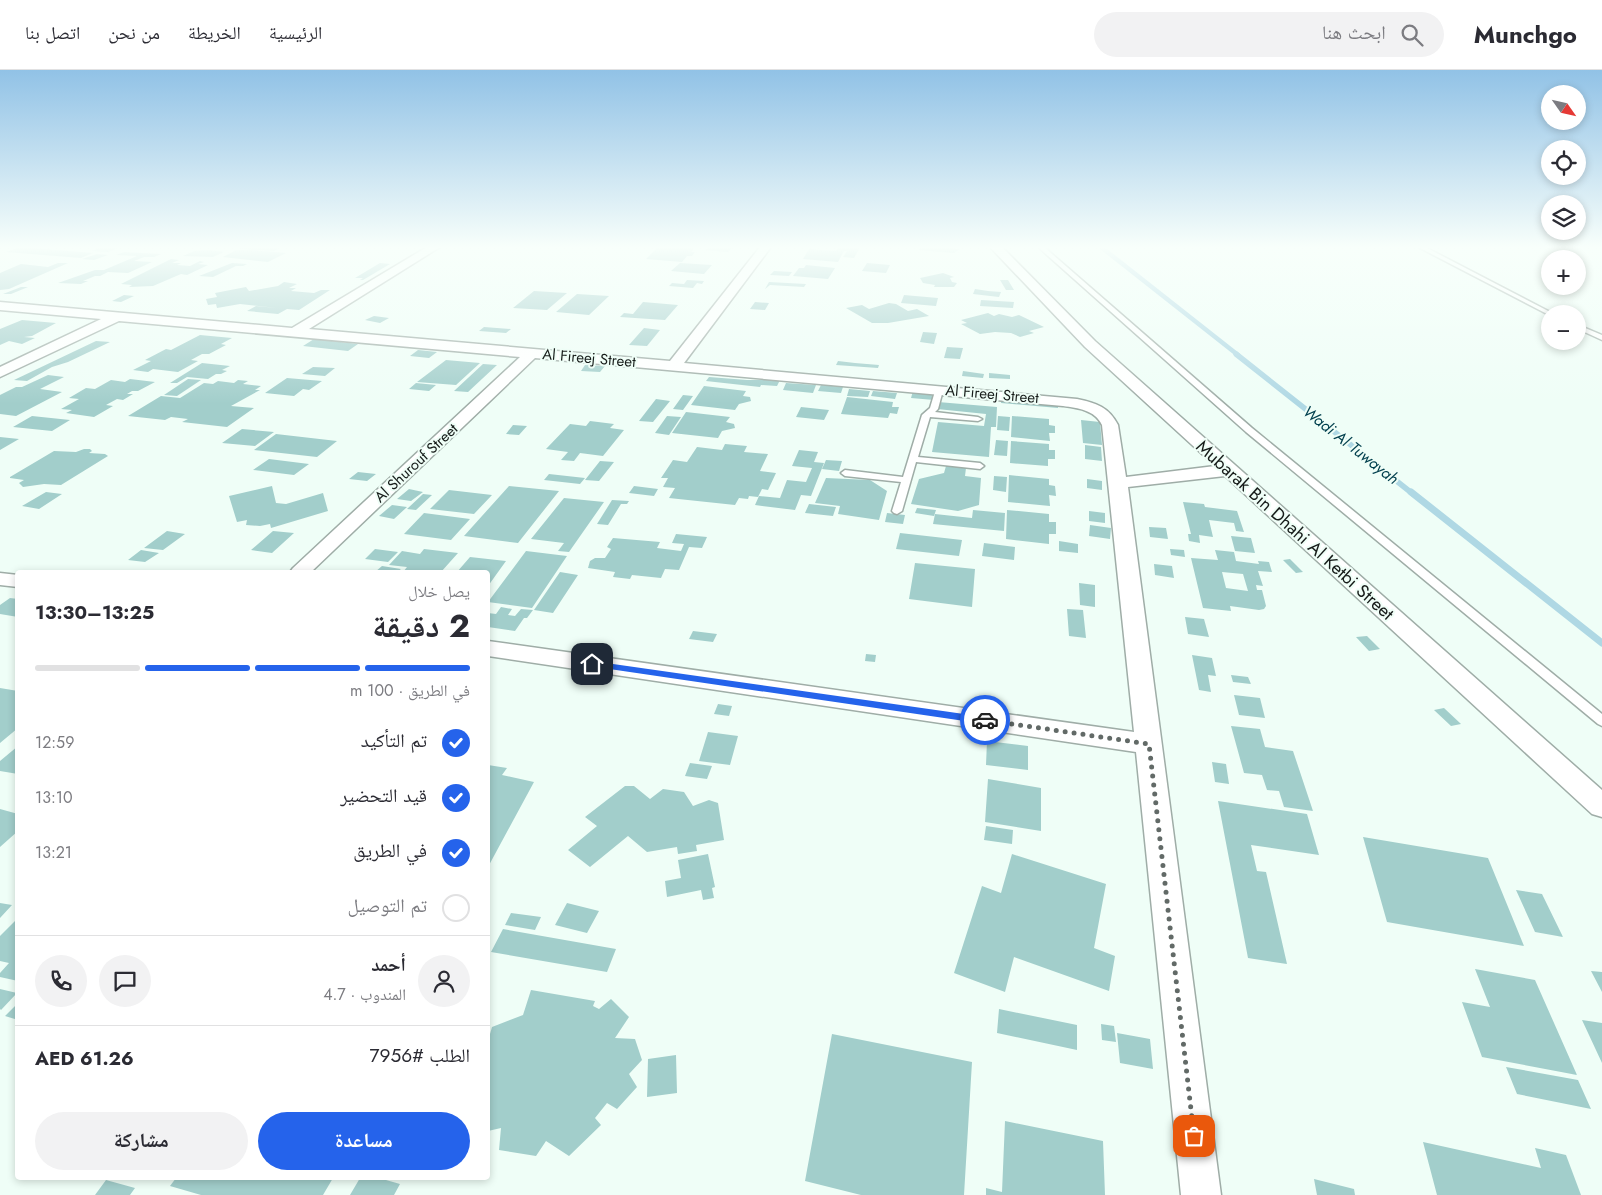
<!DOCTYPE html>
<html lang="ar">
<head>
<meta charset="utf-8">
<style>
  :root { --surface:#fff; --page:#f2f2f3; --text:#2b2b33; --muted:#7c7c81; --line:#e1e1e2; --accent:#2563eb }
  body { margin:0; font-family:Jost,"Noto Naskh Arabic",sans-serif; background:var(--page); color:var(--text); direction:rtl; height:100vh; display:flex; flex-direction:column; font-size:19px; white-space:nowrap }
  * { box-sizing:border-box; margin:0 }
  p { font-size:16px; color:var(--muted) }
  .icon { flex:none; width:28px; height:28px; fill:none; stroke:currentColor; stroke-width:2; stroke-linecap:round; stroke-linejoin:round }
  .map { position:relative; flex:1; overflow:hidden; direction:ltr }
  .drawer { position:absolute; left:15px; top:500px; width:475px; height:610px; display:flex; flex-direction:column; background:var(--surface); border-radius:5px; box-shadow:0 2px 8px #0003; direction:rtl }
  .drawer>* { flex:none }
  .needle { width:32px; rotate:124deg }
  .fabs { position:absolute; left:1541px; top:15px; display:grid; gap:10px }
  .fabs a { display:grid; place-items:center; width:45px; height:45px; border-radius:50%; background:var(--surface); box-shadow:0 2px 8px #0003; font-size:25px }
  .pin { position:absolute; display:grid; place-items:center; width:42px; height:42px; color:#fff; margin:-21px; border-radius:10px; box-shadow:0 2px 8px #0006 }
  .courier { position:absolute; display:grid; place-items:center; width:50px; height:50px; margin:-25px; border:4px solid #2563eb; border-radius:50%; background:#fff; color:#222; box-shadow:0 1px 6px #0007 }
  .head em { font-style:normal; font-weight:700 }
  .head div { display:flex; flex-direction:column-reverse }
  .head { display:flex; align-items:center; justify-content:space-between; height:85px; padding:0 20px }
  h1 { font-size:32px; font-weight:700; line-height:38px }
  .bar { display:grid; grid-template-columns:repeat(4,1fr); gap:8px 5px; align-content:center; height:60px; padding:0 20px }
  .bar i { height:6px; border-radius:4px; background:var(--line) }
  .bar .current { background:var(--accent) }
  .bar p { grid-column:span 4 }
  .line { display:flex; align-items:center; gap:12px; padding:0 20px; border-top:1px solid var(--line) }
  .line div { flex:1 }
  .round { display:grid; place-items:center; flex:none; width:52px; height:52px; border-radius:26px; background:var(--page) }
  ol { padding:0 20px; list-style:none }
  li { display:flex; align-items:center; gap:15px; height:55px }
  li p { margin-inline-start:auto }
  li .icon { padding:5px; border-radius:50%; background:var(--accent); color:#fff; stroke-width:4 }
  li:last-child { color:var(--muted) }
  li i { width:28px; height:28px; border:2px solid var(--line); border-radius:50% }
  .button { display:flex; gap:10px; margin-top:auto; padding:10px 20px }
  .button a { flex:1; height:58px; border-radius:30px; background:var(--accent); color:#fff; font-size:20px; font-weight:700; line-height:58px; text-align:center }
  .button a+a { background:var(--page); color:var(--text) }
  header { display:flex; align-items:center; gap:30px; box-sizing:border-box; height:70px; padding:0 25px; background:var(--surface); border-bottom:1px solid var(--line) }
  header strong { font-size:24px }
  nav { display:flex; gap:28px; margin-inline-start:auto; font-size:18px }
  .search { width:350px; height:45px; background:var(--page); display:flex; align-items:center; gap:12px; box-sizing:border-box; padding:0 18px; border-radius:28px; color:var(--muted); font-size:19px }
  .map>svg:first-child { display:block }
  .lines { fill:none; stroke-linecap:round; stroke-linejoin:round }
  .stream-far2 { stroke:#afd8e4; stroke-width:4.5 }
  .stream-far1 { stroke:#afd8e4; stroke-width:5.5 }
  .stream { stroke:#afd8e4; stroke-width:7 }
  .building { fill:#a2cecb; fill-rule:evenodd }
  .lane-casing { stroke:#9fada7; stroke-width:3 }
  .street-casing { stroke:#9fada7; stroke-width:3 }
  .lane { fill:#fff; fill-rule:evenodd }
  .street { fill:#fff; fill-rule:evenodd }
  .route { fill:#2563eb }
  .done { stroke:#626a67; stroke-width:5; stroke-dasharray:0 9 }
  .labels { text-anchor:middle; dominant-baseline:central; stroke-width:4; stroke-linejoin:round; paint-order:stroke }
  .far-street-label { font-size:15px; fill:#161b19; stroke:#effef7 }
  .far-water-label { font-size:16px; font-style:italic; fill:#003f4d; stroke:#effef7 }
  .street-label { font-size:18px; fill:#161b19; stroke:#effef7 }
</style>
</head>
<body>
<header>
<strong>Munchgo</strong>
<div class="search"><svg class="icon" aria-label="search" viewBox="0 0 24 24"><circle cx="10" cy="10" r="6"/><path d="M15 15l6 6"/></svg>ابحث هنا</div>
<nav><a>الرئيسية</a><a>الخريطة</a><a>من نحن</a><a>اتصل بنا</a></nav>
</header>
<div class="map">
<svg width="1602" height="1125" viewBox="0 0 1602 1125">
  <rect width="100%" height="100%" fill="#effef7"/>
  <g class="lines">
    <path class="stream-far2" d="M1101 177 1238 285"/>
    <path class="stream-far1" d="M1236 284 1413 424"/>
    <path class="stream" d="M1411 422 1602 573"/>
  </g>
  <path class="building" d="M20 177 93 183 81 188 6 182Z
    M102 177H121L108 182 92 181Z
    M245 177H283L274 181 241 179Z
    M658 177H695L691 182H695L692 186H687L682 192 646 189Z
    M709 177H714L732 178 728 182 705 180Z
    M838 177H860L854 188 843 187 847 181H844L838 192 803 189 809 179 836 181Z
    M920 177H956L955 179H960L954 183 919 180Z
    M208 180 224 182 213 187 183 186 194 181Z
    M236 180H250L286 183 268 192 223 187Z
    M124 182 161 184 154 187H144L134 191 152 192 128 203 108 202 100 206H95L83 211H88L81 214 58 213 95 200H104L137 186 116 185Z
    M97 184 108 185 94 190 82 189Z
    M171 189 179 190 172 193H181L177 195 190 196 200 191 204 192 198 194 208 195 187 205 181 204 153 216 129 217 132 215 121 214Z
    M58 193H68L9 219 0 220V203L21 194 48 197Z
    M232 193 247 194 243 196H236L213 207 199 206Z
    M380 193 390 194 363 210H360L363 208H355Z
    M680 193 712 195 704 204 671 201Z
    M867 193 890 195 886 203 862 201Z
    M806 195 835 198 828 209 793 206 799 198H804Z
    M774 201 792 202 789 206 770 205Z
    M943 203 954 207 950 208 952 212 957 213 954 217H934L935 215 923 213 920 208Z
    M687 210 704 211 702 214 697 213 693 218 669 216 672 213 684 214Z
    M1000 210H1008L1014 220H1006Z
    M284 212 297 214 289 218H296L291 221 314 223 321 220H330L299 240 287 239 278 244 247 241 256 236 277 238 240 234 217 238 216 234 208 235 206 229 217 227 215 223 246 217 249 221 278 216Z
    M769 212 806 214 804 217 770 215 765 219Z
    M21 217H28L11 224H3Z
    M975 219 988 221 1001 222 999 227 973 224Z
    M534 221 567 223 547 240 513 238Z
    M577 224 609 226 589 245 556 242Z
    M124 225 134 226 121 232 112 231Z
    M904 225 938 228 936 236 901 233Z
    M981 230 1014 232 1013 238 980 236Z
    M643 232 678 235 665 250 620 247 624 243 633 244Z
    M755 232 769 233 765 240 750 239Z
    M889 233 896 234 908 241 917 239 929 246 888 253H872L846 238 862 235 869 239Z
    M988 243 994 246 999 244 1012 247 1019 245 1044 257 1029 261 1034 263 1020 267 1011 263 995 262 980 264 961 254 967 253 961 250Z
    M374 246 389 248 380 253 365 250Z
    M22 250 56 253 32 266 24 267 35 268 22 274 9 271 0 275V259Z
    M484 257 511 259 506 263 479 261Z
    M644 258 660 260 647 276 629 275Z
    M923 262 937 263 934 274 920 272Z
    M200 265 232 268 221 274 226 275 209 284H202L191 290 198 291 178 302 153 299 148 302 133 300 151 291 145 290 166 279 171 280Z
    M314 269 358 274 348 281 303 276Z
    M96 271 110 272 68 292 52 297 27 311 14 310Z
    M947 277 963 278 960 289 944 288Z
    M418 280 437 282 429 288 410 286Z
    M446 290 480 293 456 315 417 312Z
    M838 291 855 293 879 295 878 298 836 295Z
    M202 293 230 296 222 300 227 301 221 304H216L208 309 187 307 177 313H170Z
    M483 294 497 295 468 322 454 321Z
    M585 295 605 296 600 302 581 301Z
    M313 297 335 298 325 306 302 304Z
    M963 301 984 304 983 308 962 306Z
    M989 303 1010 305V309L989 308Z
    M48 305 64 307 40 319 62 322 16 346 0 344V325L16 317H22Z
    M709 307 747 310H780L777 316 761 315 760 317 706 311Z
    M287 308 322 311 309 320 303 319 294 326 265 323Z
    M130 309 155 312 138 321H132L127 324H133L123 330 117 329 106 335 113 336 94 347 66 343 72 340 61 339 79 329 69 328 86 318 95 319 111 310 125 312Z
    M188 309 201 310 177 326 164 325Z
    M238 310 248 311 243 314 261 316 255 320H260L231 336 254 338 227 357 182 352 188 349 171 347 165 350 128 346 161 326 180 328 204 313 213 314 218 311 234 313Z
    M416 313 436 315 429 321 409 319Z
    M786 313 816 315 813 323 783 320Z
    M821 315 843 317 841 323 818 321Z
    M704 316 746 321 743 326 750 327 751 331 739 334 735 340 691 335Z
    M849 319 870 321 868 327 847 326Z
    M873 321 897 323 895 329 871 326Z
    M913 321 936 323 934 330 911 328Z
    M683 325 693 326 683 340 673 339Z
    M1002 325 1058 330V338L1001 333Z
    M847 327 893 332 892 337H899L897 344 890 343 888 348 841 344Z
    M656 329 670 331 653 352 639 351Z
    M938 332 997 337 996 357H991L989 387 932 382 938 352 984 356 986 344 937 339Z
    M801 337 829 340 824 350 796 347Z
    M686 342 730 347 726 352 734 354 735 358 722 361 718 368 672 363Z
    M32 346 70 350 52 361 13 357Z
    M667 346 681 347 669 365 655 363Z
    M998 346 1010 347 1009 361 997 360Z
    M1012 346 1049 349V355L1055 356V363H1049L1050 371 1011 367Z
    M1081 350 1100 352 1102 375 1083 373Z
    M590 351 614 354 610 358 624 360 603 386 580 383 574 391 561 390 568 382 546 379 570 354 586 356Z
    M513 355 527 356 519 365 506 364Z
    M242 359 274 362 255 376 222 373Z
    M276 364 337 371 317 387 254 380Z
    M0 367 19 369 0 380Z
    M996 370 1008 371 1007 386 994 385Z
    M1011 371 1049 374V380H1055V389H1048V396L1010 393Z
    M725 374 747 376 744 382 768 384 760 401 776 403 768 420 762 419 758 427 749 426 748 429 739 428 735 435 669 428 675 418 663 417 668 408H661L673 390 687 392 697 377 722 380Z
    M1085 375 1101 377 1102 391 1085 389Z
    M84 379H90L92 381 89 383 105 384 108 386 61 415 44 414 23 417 19 413 24 410 10 408V407L54 381 76 382Z
    M799 380 818 382 814 392 824 393 811 426 801 425 795 440 755 435 759 426 780 428 787 410 806 412 812 398 792 396Z
    M269 389 309 394 294 405 253 400Z
    M826 390 842 391 839 401 822 399Z
    M600 391 614 392 599 411 585 410Z
    M946 396 966 398 965 406 981 408 979 435 958 441 911 434 919 409 944 403Z
    M358 402 376 404 367 411 349 409Z
    M549 404 585 408 580 414 544 410Z
    M1009 405 1049 409V415L1055 416 1056 426 1049 425 1050 436 1008 432Z
    M994 406 1007 407 1006 422 993 420Z
    M826 408 870 410 887 421 879 450 838 444 840 436 815 433Z
    M1087 409 1102 411V420L1087 418Z
    M272 416 276 433 286 434 323 423 328 441 271 458 270 454 260 456 246 455 247 450 237 452 229 426Z
    M509 416 559 421 518 473 464 466Z
    M634 416 658 419 654 426 629 423Z
    M409 419 423 422 411 431 397 429Z
    M449 420 492 425 474 444 430 439Z
    M46 422 62 424 39 439 22 436Z
    M423 424 432 425 416 440 407 439Z
    M564 428 604 432 569 482 558 481 564 473 531 469Z
    M612 430 629 431 627 434H621L608 455 597 454Z
    M1183 432 1204 434 1205 437 1237 441 1244 462 1236 461 1234 453 1209 450 1213 467 1199 465 1200 473 1189 471 1188 464H1191Z
    M809 434 836 437 833 446 805 443Z
    M392 435 407 437 394 449 379 446Z
    M917 438 936 440 934 446 915 443Z
    M973 440 1005 443 1004 461 933 454 935 444 972 448Z
    M1007 440 1049 444V452H1056V464H1049V474L1006 469Z
    M1089 441 1105 443V453L1089 451Z
    M424 443 470 449 451 470 404 464Z
    M887 443 905 445 903 454 885 452Z
    M1090 455 1111 458 1110 469 1089 466Z
    M1149 457 1166 458 1168 469 1150 467Z
    M167 461 185 464 163 480 144 478Z
    M273 461 294 463 272 483 251 480Z
    M900 463 962 470 959 486 896 479Z
    M676 464 707 467 702 478 689 477 679 500 665 499 661 508 632 505 630 509 613 507 615 502 588 498 590 491 595 488H605L611 479 607 477 613 468 660 472 657 478 681 481 684 474 672 473Z
    M1231 466 1251 468 1255 483 1235 481Z
    M1059 471 1078 474V483L1059 481Z
    M984 473 1015 477 1014 490 982 486Z
    M375 479 398 482 388 492 365 489Z
    M424 479 458 483 441 502H403L407 497 389 495 402 481 420 484Z
    M1170 479 1184 480 1185 487 1171 485Z
    M141 480 159 483 145 492 128 490Z
    M1215 480 1234 482 1236 491 1259 494 1258 491 1269 492 1272 502 1258 501 1263 516 1256 515 1257 520H1262L1266 536 1264 539 1259 540 1230 536 1231 541 1203 538 1191 488 1218 490ZM1222 502 1243 504 1248 521 1226 518Z
    M526 481 567 486 532 538 488 532Z
    M470 487 506 491 488 516V502H457Z
    M1290 489 1303 502 1296 503 1283 490Z
    M915 493 975 499 972 537 909 529Z
    M1154 494 1172 496 1174 508 1155 505Z
    M382 496 401 499 397 502H375Z
    M560 502 578 505 553 543 534 540Z
    M1079 513 1095 515V537L1080 535Z
    M10 528 18 529V547L0 544V535Z
    M501 537 512 539 508 545 515 546 521 539 533 540 527 548H524L515 561 488 557V543L496 544Z
    M1067 539 1083 540 1086 568 1069 566Z
    M1185 547 1204 549 1209 567 1188 564Z
    M693 561 717 564 713 572 689 569Z
    M1367 566 1380 579 1369 581 1356 567Z
    M866 584 876 585 875 592 865 591Z
    M1192 585 1212 588 1216 606 1208 605 1211 622 1199 620Z
    M1231 605 1248 607 1251 614 1233 612Z
    M0 618 18 621V658L0 673Z
    M1234 625 1260 628 1265 648 1239 645Z
    M718 634 732 636 729 646 714 644Z
    M1444 638 1461 654 1451 656 1434 640Z
    M1231 656 1260 659 1265 677 1293 681 1313 741 1284 737 1279 721 1267 720 1262 705 1244 703Z
    M708 662 738 666 730 695 699 691Z
    M987 671 1028 676V700L986 695Z
    M18 676V704L0 701V691Z
    M1212 692 1226 694 1229 714 1215 712Z
    M690 693 712 696 707 709 685 706Z
    M488 695 507 698 502 705 534 712 488 797Z
    M988 709 1041 718V761L985 752Z
    M625 716H634L650 729 663 719 684 722 693 736 709 730 718 733 724 770 696 775 697 781 678 784 677 777 647 782 628 766 590 797 568 780 597 756 585 747Z
    M1218 731 1307 744 1319 785 1251 775 1257 801 1266 802 1287 894 1248 888Z
    M0 739 18 744V761L0 777Z
    M986 756 1013 760 1012 774 984 770Z
    M1363 767 1488 788 1524 876 1387 852Z
    M708 784 715 817 712 818 714 828 703 830 701 820 667 827 665 811 681 808 678 790Z
    M1012 784 1106 814 1094 878 1115 886 1109 921 1014 887 1005 922 954 903 982 816 1001 823Z
    M1516 820 1542 824 1563 867 1535 862Z
    M0 833 12 835 0 848Z
    M567 833 599 841 587 863 555 855Z
    M511 843 541 847 535 860 505 855Z
    M18 848V911L0 907V903L9 893 0 891V866Z
    M503 859 616 879 607 902 491 882Z
    M1475 899 1535 910 1577 1005 1482 987 1462 932 1490 937Z
    M1591 901 1602 902V922Z
    M0 919 17 923 1 940 0 939Z
    M531 920 595 931 593 936 599 939 611 929 629 947 615 968 635 969 642 990 629 1004 637 1017 617 1039 607 1033 595 1048 601 1055 569 1086 546 1071 536 1086 499 1080 501 1058 488 1061V971L492 957 523 945Z
    M18 933V950L5 946Z
    M999 939 1077 955V980L997 963Z
    M1582 950 1602 953V993Z
    M1101 954 1114 956 1116 972 1102 970Z
    M1117 963 1150 969 1153 999 1120 993Z
    M832 964 972 992 964 1125H861L805 1111Z
    M676 985 677 1023 647 1027 648 989Z
    M1506 997 1578 1010 1591 1039 1517 1024Z
    M1005 1051 1103 1071 1105 1125H986V1118L1002 1122Z
    M1423 1072 1541 1098 1535 1078 1566 1085 1581 1125H1437Z
    M176 1108H333L323 1125H201L170 1116Z
    M360 1108H379L400 1114 394 1125H350Z
    M1314 1109 1354 1119 1355 1125H1317Z
    M106 1110 135 1118 130 1125H95Z"/>
  <g class="lines">
    <defs>
      <path id="lane" d="M1038 177H1044L1252 358 1602 644V656L1598 654 1246 362Z
        M1418 177H1425L1554 244 1549 245Z
        M1578 255 1602 265V270L1578 259Z
        M936 318 943 320 938 339 935 342 978 347 982 349 978 351 930 347 918 387 980 393 984 396 980 399 916 392 902 441 897 444 894 443 892 441 901 412 845 406 841 403 845 400 903 407 922 345 930 338Z"/>
      <path id="street" d="M427 177H440L309 259 670 291 760 177H771L684 293 1077 329C1096 333 1109 337 1118 355L1126 407 1215 396 1085 277 990 177H1002L1095 271 1602 720V747L1592 744 1225 406 1128 417 1221 1125H1181L1136 682 488 586V571L1134 662 1102 355C1095 340 1078 338 1063 336L535 288 311 502H290L293 498 520 287 119 251 0 307V297L101 249 0 240V232L292 258Z
        M0 503 18 505V517L0 515Z"/>
    </defs>
    <use href="#lane" class="lane-casing"/>
    <use href="#street" class="street-casing"/>
    <use href="#lane" class="lane"/>
    <use href="#street" class="street"/>
  </g>
  <linearGradient id="sky" x2="0" y2="1"><stop stop-color="#91c2e6"/><stop offset="0.53" stop-color="#f8fffb"/><stop offset="1" stop-color="#f8fffb" stop-opacity="0"/></linearGradient>
  <rect width="1602" height="334" fill="url(#sky)"/>
  <path class="route" d="M592 591 985 647 989 650 985 654 589 596 588 594Z"/>
  <g class="lines">
    <path class="done" d="M985 650 1149 674 1194 1066"/>
  </g>
  <g class="labels">
    <g class="far-street-label">
      <text transform="translate(589 288) rotate(5)">Al Fireej Street</text>
      <text transform="translate(992 324) rotate(5)">Al Fireej Street</text>
      <text transform="translate(416 393) rotate(-43)">Al Shurouf Street</text>
    </g>
    <g class="far-water-label">
      <text transform="translate(1351 375) rotate(38)">Wadi Al Tuwayah</text>
    </g>
    <g class="street-label">
      <text transform="translate(1295 460) rotate(42)">Mubarak Bin Dhahi Al Ketbi Street</text>
    </g>
  </g>
</svg>
<div class="fabs">
<a><svg class="needle" viewBox="-14 -14 28 28"><path d="M0-13l5 13h-10z" fill="#e53935"/><path d="M0 13l5-13h-10z" fill="#7c7c81"/></svg></a>
<a><svg class="icon" aria-label="locate" viewBox="0 0 24 24"><circle cx="12" cy="12" r="6"/><path d="M12 2v4M12 18v4M2 12h4M18 12h4"/></svg></a>
<a><svg class="icon" aria-label="layers" viewBox="0 0 24 24"><path d="M12 4l9 5-9 5-9-5zM3 14l9 5 9-5"/></svg></a>
<a>+</a>
<a>−</a>
</div>
<div class="pin" style="left:1194px;top:1066px;background:#ea580c"><svg class="icon" aria-label="bag" viewBox="0 0 24 24"><path d="M5 8h14l-1 12H6zM9 8a3 3 0 0 1 6 0"/></svg></div>
<div class="pin" style="left:592px;top:594px;background:#1f2937"><svg class="icon" aria-label="home" viewBox="0 0 24 24"><path d="M3 11l9-7 9 7M6 9v11h12V9"/></svg></div>
<div class="courier" style="left:985px;top:650px"><svg class="icon" aria-label="car" viewBox="0 0 24 24"><path d="M5 17H2v-5l4-1 3-4h7l3 4 3 1v5h-3M9 17h6M6 11h13"/><circle cx="7" cy="17" r="2"/><circle cx="17" cy="17" r="2"/></svg></div>
<section class="drawer">
<div class="head"><div><h1>2 دقيقة</h1><p>يصل خلال</p></div><em>13:25–13:30</em></div>
<div class="bar"><i class="current"></i><i class="current"></i><i class="current"></i><i></i><p>في الطريق · 100 m</p></div>
<ol>
<li><svg class="icon" aria-label="check" viewBox="0 0 24 24"><path d="M5 12l5 5 9-10"/></svg>تم التأكيد<p>12:59</p></li>
<li><svg class="icon" aria-label="check" viewBox="0 0 24 24"><path d="M5 12l5 5 9-10"/></svg>قيد التحضير<p>13:10</p></li>
<li><svg class="icon" aria-label="check" viewBox="0 0 24 24"><path d="M5 12l5 5 9-10"/></svg>في الطريق<p>13:21</p></li>
<li><i></i>تم التوصيل</li>
</ol>
<div class="line" style="height:90px"><a class="round"><svg class="icon" aria-label="person" viewBox="0 0 24 24"><circle cx="12" cy="8" r="4"/><path d="M4 21q1-7 8-7t8 7"/></svg></a><div><b>أحمد</b><p>المندوب · 4.7</p></div><a class="round"><svg class="icon" aria-label="chat" viewBox="0 0 24 24"><path d="M4 5h16v11H9l-5 4z"/></svg></a><a class="round"><svg class="icon" aria-label="phone" viewBox="0 0 24 24"><path d="M5 4h4l2 5-3 2q2 4 5 5l2-3 5 2v4C11 20 4 13 5 4z"/></svg></a></div>
<div class="line" style="height:65px"><div>الطلب #7956</div><b>AED 61.26</b></div>
<div class="button"><a>مساعدة</a><a>مشاركة</a></div>
</section>
</div>
</body>
</html>
